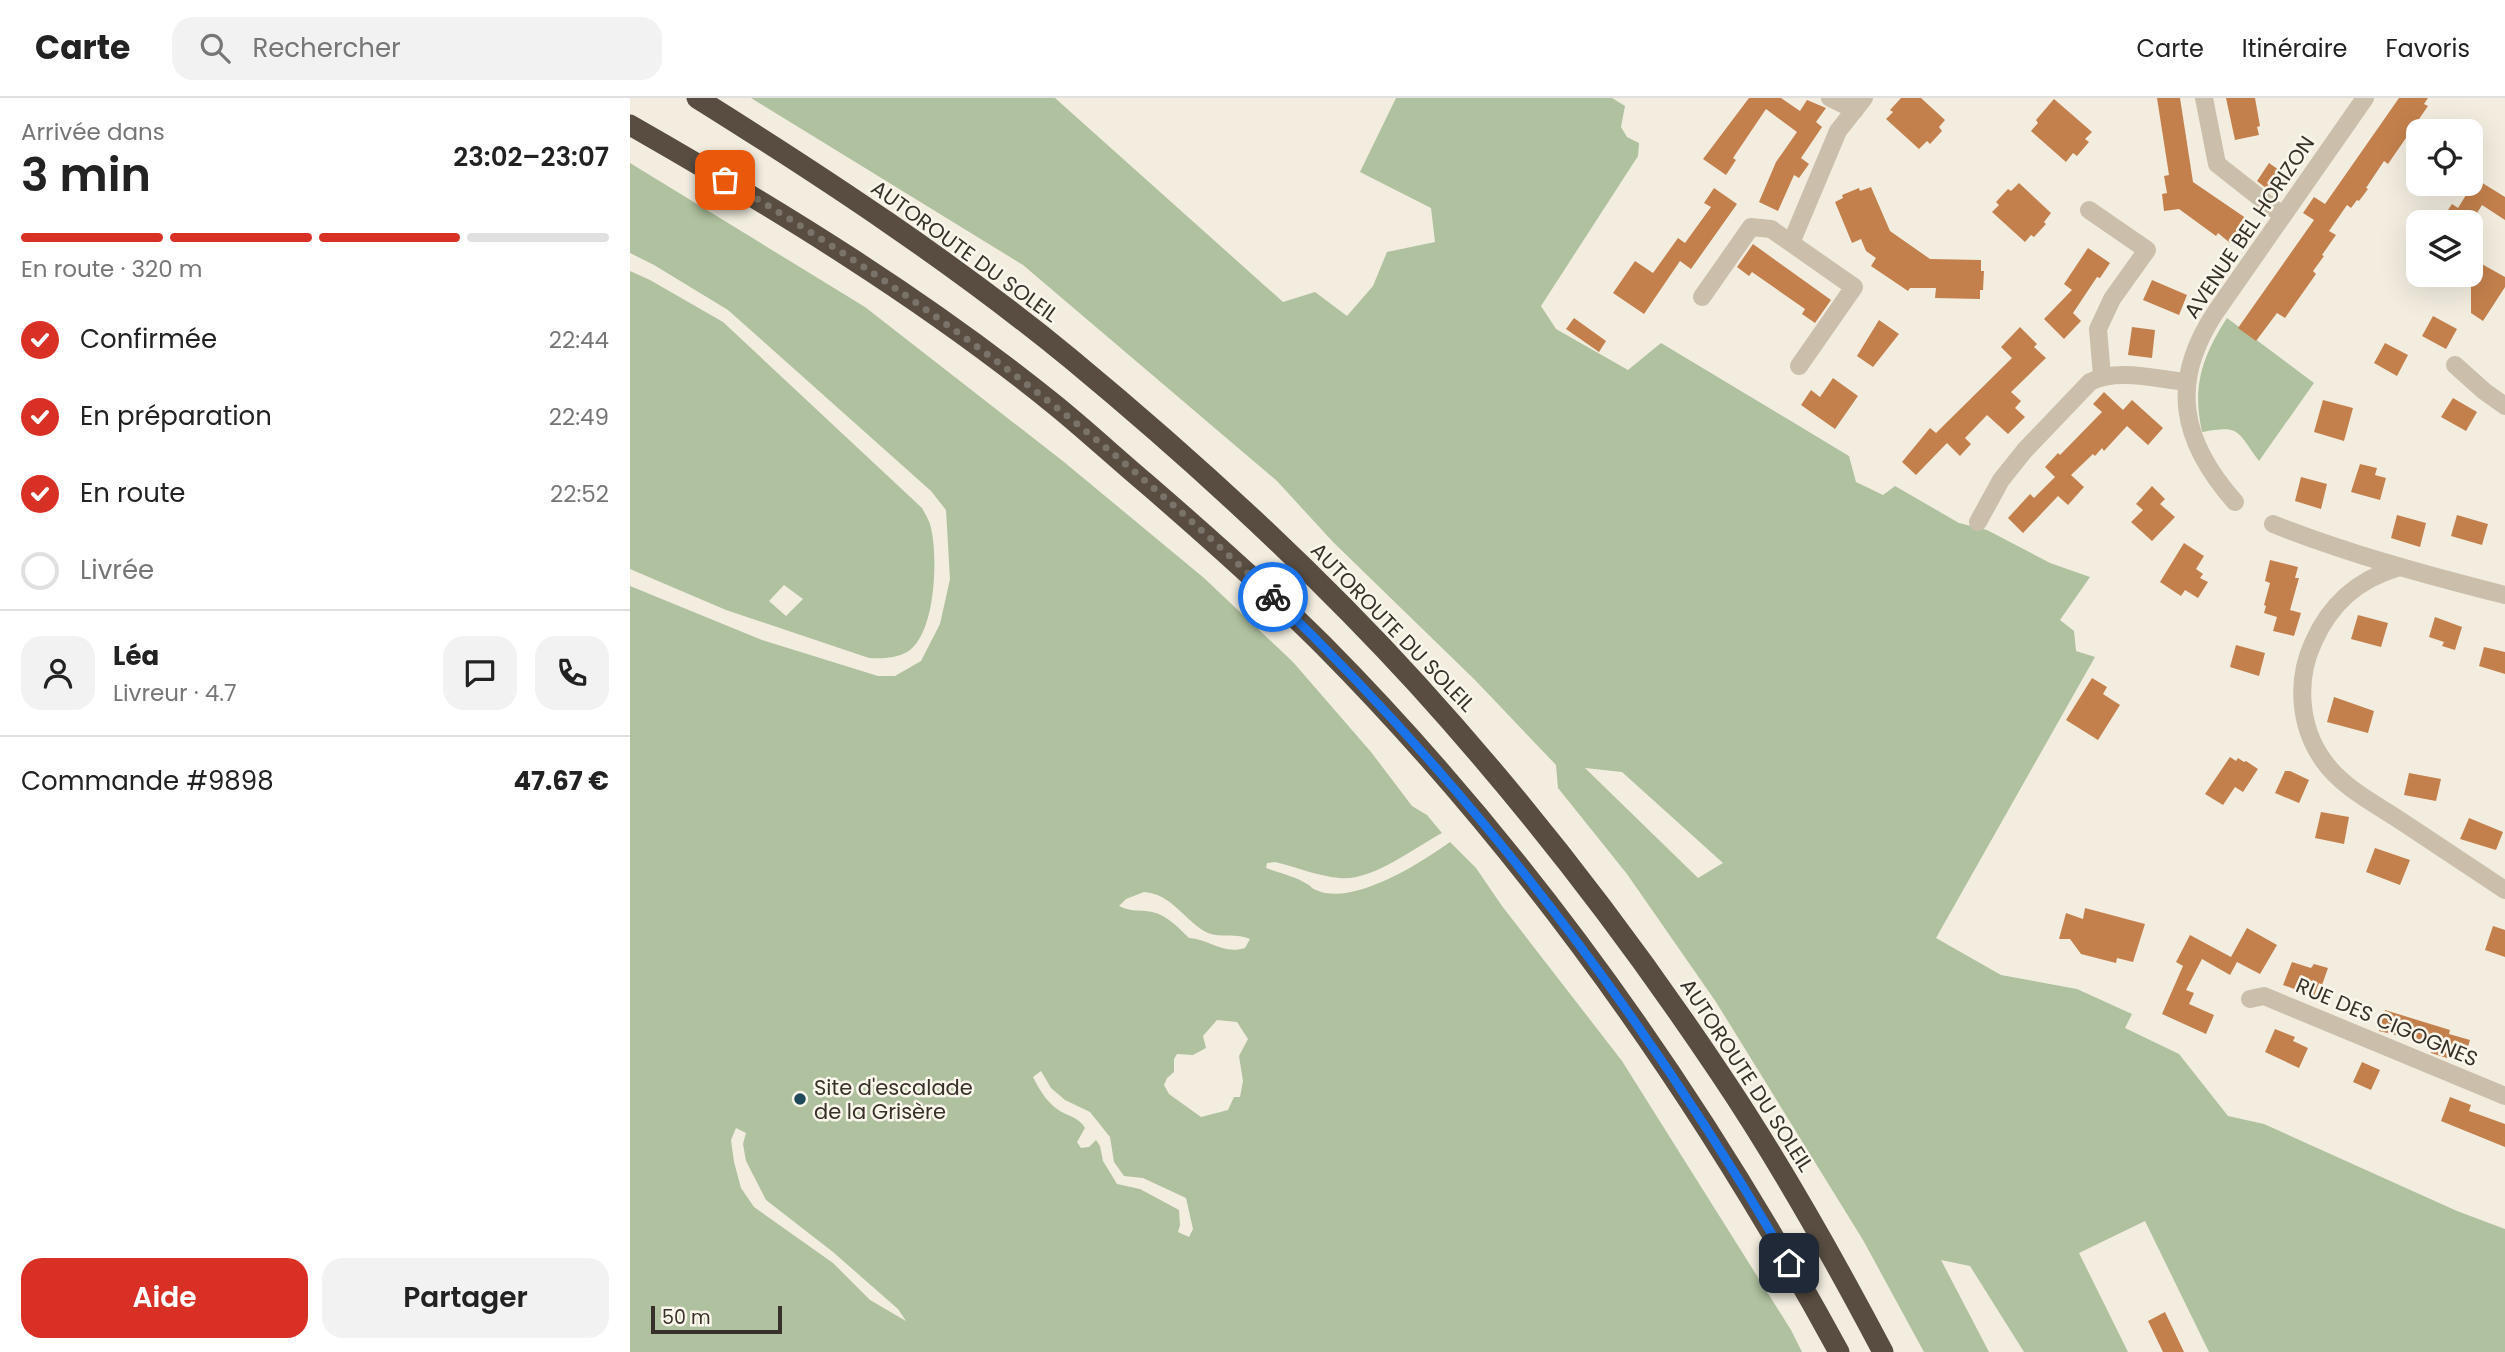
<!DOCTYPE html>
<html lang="fr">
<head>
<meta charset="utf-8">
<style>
  :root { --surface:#fff; --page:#f2f2f2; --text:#222; --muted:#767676; --line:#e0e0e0; --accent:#d93025 }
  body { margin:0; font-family:Poppins,sans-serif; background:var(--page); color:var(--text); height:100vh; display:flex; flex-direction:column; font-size:26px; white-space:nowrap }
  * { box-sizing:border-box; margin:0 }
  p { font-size:23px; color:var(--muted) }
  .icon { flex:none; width:38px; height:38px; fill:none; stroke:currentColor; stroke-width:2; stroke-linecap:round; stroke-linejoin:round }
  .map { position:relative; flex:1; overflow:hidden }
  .side { display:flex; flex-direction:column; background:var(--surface); width:630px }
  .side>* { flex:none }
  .buttons { position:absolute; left:1776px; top:21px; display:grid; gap:14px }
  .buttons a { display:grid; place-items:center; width:77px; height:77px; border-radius:14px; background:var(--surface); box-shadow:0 7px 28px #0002; font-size:35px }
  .scale { position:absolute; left:21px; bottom:18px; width:131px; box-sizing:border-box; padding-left:7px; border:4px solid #38312a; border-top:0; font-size:19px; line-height:24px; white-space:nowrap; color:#38312a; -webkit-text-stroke:5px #faf6eb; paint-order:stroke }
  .pin { position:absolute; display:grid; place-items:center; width:60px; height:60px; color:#fff; margin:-30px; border-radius:14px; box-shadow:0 4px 10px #0006 }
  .courier { position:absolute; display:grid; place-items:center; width:70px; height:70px; margin:-35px; border:5px solid #1a73e8; border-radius:50%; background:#fff; color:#222; box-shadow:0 2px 9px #0007 }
  .headline em { font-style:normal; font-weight:600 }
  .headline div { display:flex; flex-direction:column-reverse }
  .headline { display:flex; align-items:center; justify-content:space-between; height:119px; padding:0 21px }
  h1 { font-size:46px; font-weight:600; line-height:52px }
  .bar { display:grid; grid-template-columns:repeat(4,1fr); gap:10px 7px; align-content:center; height:84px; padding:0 21px }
  .bar i { height:9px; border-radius:5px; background:var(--line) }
  .bar .on { background:var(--accent) }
  .bar p { grid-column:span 4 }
  .line { display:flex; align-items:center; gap:18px; padding:0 21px; border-top:2px solid var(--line) }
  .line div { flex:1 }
  .round { display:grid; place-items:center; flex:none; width:74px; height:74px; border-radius:21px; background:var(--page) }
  ol { padding:0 21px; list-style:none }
  li { display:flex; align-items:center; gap:21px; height:77px }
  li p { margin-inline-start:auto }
  li .icon { padding:7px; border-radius:50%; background:var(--accent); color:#fff; stroke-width:4 }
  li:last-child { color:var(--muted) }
  li i { width:38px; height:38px; border:4px solid var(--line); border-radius:50% }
  .primary-button { display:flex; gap:14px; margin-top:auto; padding:14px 21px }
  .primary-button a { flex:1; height:80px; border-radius:21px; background:var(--accent); color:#fff; font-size:28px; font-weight:600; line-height:80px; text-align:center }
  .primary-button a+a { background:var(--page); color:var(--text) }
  header { display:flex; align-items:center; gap:42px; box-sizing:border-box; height:98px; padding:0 35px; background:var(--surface); border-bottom:2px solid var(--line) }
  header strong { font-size:33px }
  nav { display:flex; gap:38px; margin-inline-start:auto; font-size:24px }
  .search { width:490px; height:63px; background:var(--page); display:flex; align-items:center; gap:18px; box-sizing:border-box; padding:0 24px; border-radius:21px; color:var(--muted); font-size:26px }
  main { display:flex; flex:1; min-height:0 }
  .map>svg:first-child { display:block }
  .green { fill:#afc19f; fill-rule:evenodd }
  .building { fill:#c3804c }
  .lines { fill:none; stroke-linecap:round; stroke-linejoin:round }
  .minor { stroke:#cbbfab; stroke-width:18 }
  .highway { stroke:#594d41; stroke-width:21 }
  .done { stroke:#797369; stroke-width:7; stroke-dasharray:0 12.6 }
  .route { stroke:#1a73e8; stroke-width:9 }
  .poi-dot { fill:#204a59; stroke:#faf6eb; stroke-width:2.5 }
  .labels { text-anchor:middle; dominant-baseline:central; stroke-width:5; stroke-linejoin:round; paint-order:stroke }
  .street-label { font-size:21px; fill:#38312a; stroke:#faf6eb }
  .poi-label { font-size:21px; fill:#38312a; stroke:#faf6eb; text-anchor:start }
</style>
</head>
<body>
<header>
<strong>Carte</strong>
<div class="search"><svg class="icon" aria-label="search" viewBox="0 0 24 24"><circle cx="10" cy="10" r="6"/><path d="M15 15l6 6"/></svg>Rechercher</div>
<nav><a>Carte</a><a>Itinéraire</a><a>Favoris</a></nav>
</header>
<main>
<section class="side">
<div class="headline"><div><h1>3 min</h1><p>Arrivée dans</p></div><em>23:02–23:07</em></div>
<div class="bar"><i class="on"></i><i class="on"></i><i class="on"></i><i></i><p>En route · 320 m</p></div>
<ol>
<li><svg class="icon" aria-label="check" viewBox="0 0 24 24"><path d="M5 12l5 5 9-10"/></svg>Confirmée<p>22:44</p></li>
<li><svg class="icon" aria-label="check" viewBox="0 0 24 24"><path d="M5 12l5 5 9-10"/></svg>En préparation<p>22:49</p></li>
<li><svg class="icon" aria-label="check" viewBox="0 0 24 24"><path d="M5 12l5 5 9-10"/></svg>En route<p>22:52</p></li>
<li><i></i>Livrée</li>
</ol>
<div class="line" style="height:126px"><a class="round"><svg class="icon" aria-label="person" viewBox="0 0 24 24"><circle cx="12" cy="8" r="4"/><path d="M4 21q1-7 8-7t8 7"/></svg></a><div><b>Léa</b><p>Livreur · 4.7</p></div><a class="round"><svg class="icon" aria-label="chat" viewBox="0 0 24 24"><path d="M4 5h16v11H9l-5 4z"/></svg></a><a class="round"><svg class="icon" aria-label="phone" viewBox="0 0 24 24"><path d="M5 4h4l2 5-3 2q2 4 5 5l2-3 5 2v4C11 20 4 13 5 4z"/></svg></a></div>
<div class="line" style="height:91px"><div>Commande #9898</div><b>47.67 €</b></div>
<div class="primary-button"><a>Aide</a><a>Partager</a></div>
</section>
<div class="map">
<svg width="1875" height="1254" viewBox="0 0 1875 1254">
  <rect width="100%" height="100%" fill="#f2eddf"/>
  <path class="green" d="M121 0H425L653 204 685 194 717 218 743 188 757 154 805 144 801 110 730 74 766 0H982L995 8 991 29 997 39 1009 45 1008 58 911 208 926 231 998 272 1031 245 1219 358 1226 384 1253 397 1265 388 1329 425 1357 432 1420 465 1460 479 1430 522 1444 533 1446 553 1465 559 1306 840 1371 877 1447 891 1502 916 1495 930 1549 956 1598 1018 1634 1026 1827 1113 1875 1131V1254H1579L1515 1123 1449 1155 1498 1254H1394L1340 1168 1311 1162 1359 1254H1294L1233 1142 1086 904 997 776 928 690 926 667 845 582 703 444 647 383 393 167ZM955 670 992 674 1093 765 1068 780Z
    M0 65 235 209 434 364 574 480 663 564 741 654 782 708 797 717 812 735C784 750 741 784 709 780 688 778 666 769 645 764L637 765 636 770C649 775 665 778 677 786 680 787 682 791 686 792 722 809 791 765 820 744L846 770 872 808 992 963 1161 1232 1172 1254H0V488L132 542 248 578H265L291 563 310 526 320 481 316 412 301 393 98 212 24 167 0 155ZM514 794C543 796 555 824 578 835 590 840 608 835 620 841L615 850C593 857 579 841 559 840 549 830 537 817 522 814 509 811 505 815 489 808L496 801ZM587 922 607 924 618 941 609 958 613 983 610 999H604L598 1012 571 1019 539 996 534 987 537 980 544 974V961L547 956 563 957 576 950 573 938ZM411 973 421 990 435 1002 460 1014 480 1039 484 1064 494 1078 513 1080 556 1100 563 1131 559 1139 548 1134 550 1127 549 1112 510 1091 487 1086 473 1063 470 1048 466 1042 459 1049 451 1050 447 1044 455 1030C449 1019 437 1018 427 1011 416 1003 409 991 403 979ZM106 1030 116 1035 113 1046 116 1063 136 1102 203 1154 268 1211 276 1223 240 1202 203 1165 124 1109 111 1090 104 1064 101 1042Z
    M0 173 20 182 93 224 292 410C295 416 300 423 301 430 308 459 306 537 277 554 267 560 251 561 239 560L96 512 0 471ZM154 487 173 501 156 518 139 503Z
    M1597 220 1684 285 1629 363C1606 332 1611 327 1572 334 1562 288 1572 259 1597 220Z"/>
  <path class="building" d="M1119 0H1151L1170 13 1177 2 1196 10 1186 24 1192 29 1171 60 1179 66 1169 80 1164 77 1148 113 1129 104 1146 64 1167 34 1136 11 1103 60 1106 62 1096 77 1073 61Z
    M1271 0H1291L1315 22 1309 29 1312 33 1300 46 1297 43 1289 51 1256 21 1263 14 1260 12Z
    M1527 0H1550L1563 84 1626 127 1612 147 1604 140 1600 145 1588 135 1586 138 1549 111 1534 113 1532 96 1537 95 1534 78 1539 77Z
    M1596 0H1625L1630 28 1627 29 1629 37 1605 42Z
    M1769 0H1798L1794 6 1798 8 1758 66 1754 63 1736 90 1738 91 1729 103 1727 102 1721 110 1717 107 1699 133 1706 137 1692 157 1694 158 1683 173 1686 176 1655 220 1647 215 1626 243 1608 230 1684 122 1673 115 1684 99 1695 106Z
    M1424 1 1462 34 1455 41 1459 44 1447 58 1443 55 1436 64 1401 33 1408 25 1406 22Z
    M1639 65 1659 79 1646 98 1627 83Z
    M1846 81 1875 99V122L1852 107 1844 120 1851 124H1810L1822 106 1828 110Z
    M1389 85 1421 115 1414 124 1416 126 1404 139 1401 137 1395 144 1362 114 1369 107 1366 104 1378 91 1381 93Z
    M1241 89 1260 133 1300 161 1351 162V173H1354L1353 192H1350V201L1305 200 1306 190H1280L1278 193 1241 168 1246 160 1236 153 1231 141 1222 145 1205 104 1213 100 1212 97 1229 90 1230 93Z
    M1084 90 1107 106 1061 171 1050 163 1014 216 983 195 1005 163 1023 175 1048 140 1055 145 1081 109 1074 105Z
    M1123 146 1201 202 1185 225 1172 216 1175 211 1122 174 1119 178 1107 169Z
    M1458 150 1480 165 1470 180 1467 179 1443 215 1451 223 1434 241 1414 221 1442 192 1434 186Z
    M1841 160 1875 179V189L1853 223 1841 215Z
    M1522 182 1557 197 1549 217 1513 202Z
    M1803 218 1827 231 1816 251 1792 238Z
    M944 220 976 243 969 254 936 231Z
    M1249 222 1269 236 1243 269 1227 258Z
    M1390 229 1407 246 1404 249 1416 260 1381 294 1391 303 1385 310 1395 319 1378 336 1357 317 1335 340 1341 346 1330 358 1317 345 1286 377 1272 364 1300 330 1306 335 1382 260 1371 249Z
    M1502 229 1525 232 1522 260 1498 257Z
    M1755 245 1778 257 1767 278 1744 265Z
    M1203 280 1228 298 1205 331 1171 307 1181 292 1190 299Z
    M1474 294 1493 312 1502 302 1533 330 1518 347 1497 328 1474 353 1472 350 1465 358 1463 356 1441 377 1454 389 1438 407 1428 398 1393 435 1378 420 1400 396 1404 400 1425 379 1415 369 1428 355 1430 357 1472 314 1463 306Z
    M1823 300 1847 314 1836 333 1811 319Z
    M1693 302 1723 310 1714 343 1684 334Z
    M1730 366 1747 370 1745 377 1756 380 1750 402 1721 394Z
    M1671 379 1697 386 1691 411 1665 403Z
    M1522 388 1535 401 1530 406 1545 419 1522 443 1501 424 1513 412 1506 406Z
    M1767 417 1796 425 1790 449 1761 440Z
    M1827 417 1858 426 1852 447 1821 438Z
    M1554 445 1574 458 1566 471 1573 476 1570 480 1578 484 1568 500 1555 492 1551 498 1530 484Z
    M1640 462 1668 469 1665 480H1669L1660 512 1671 515 1664 538 1643 533 1647 519 1634 515 1636 508 1634 507 1640 485 1635 483Z
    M1728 517 1758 525 1751 549 1721 541Z
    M1805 519 1832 529 1825 552 1812 548 1814 544 1799 539Z
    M1606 547 1635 555 1629 578 1600 569Z
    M1854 549 1875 554V576L1849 568Z
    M1462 580 1477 589 1473 596 1490 607 1468 642 1436 622Z
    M1704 599 1744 613 1738 635 1697 624Z
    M1600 659 1606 663 1608 660 1614 664 1616 663 1628 671 1613 694 1605 689 1593 707 1575 696Z
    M1655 673H1660L1679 682 1669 705 1645 695Z
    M1779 675 1811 681 1806 703 1774 697Z
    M1691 714 1719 719 1714 746 1685 740Z
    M1839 720 1873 734 1866 752 1830 741Z
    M1745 750 1780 762 1770 787 1736 774Z
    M1455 810 1515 826 1503 864 1487 860 1486 865 1451 856 1440 841H1429L1436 815 1453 821Z
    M1863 828 1875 832V859L1855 852Z
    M1617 830 1647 847 1630 876 1607 864 1600 877 1572 861 1556 892 1564 895 1559 906 1584 917 1576 936 1532 916 1553 868 1546 864 1560 837 1601 859Z
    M1662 864 1681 870 1684 866 1698 870 1692 887 1689 885 1684 898 1653 887Z
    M1755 912 1820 932 1819 936 1840 942 1833 965 1801 955 1803 946 1749 933Z
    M1645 931 1665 939 1663 943 1678 950 1669 970 1635 954Z
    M1732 964 1750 972 1741 992 1723 984Z
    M1820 999 1841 1007 1839 1013 1875 1026V1049L1811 1023Z
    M1535 1214 1554 1254H1533L1518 1223Z"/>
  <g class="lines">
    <path class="minor" d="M1200 0 1225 12
      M1574 0 1587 66 1653 118
      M1459 112 1517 152 1482 201 1468 231 1472 278
      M1161 145 1208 33 1234 0
      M1072 199 1121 129 1141 131 1224 189 1169 268
      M1825 267 1854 293 1875 308
      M1605 404C1551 343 1539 285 1585 215L1735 0
      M1348 424 1371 382 1395 352 1460 284C1487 270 1526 281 1556 284
      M1643 426C1719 456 1796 477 1875 497
      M1767 470C1727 482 1700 506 1683 545 1666 582 1669 628 1693 662 1711 688 1742 704 1768 721 1804 745 1839 768 1875 792
      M1620 901 1634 898 1875 998"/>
    <path class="highway" d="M67 0C195 80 324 165 441 261 563 362 680 469 787 586 897 707 998 838 1089 974 1149 1063 1203 1159 1253 1254
      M0 27C147 111 293 200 425 307 457 333 487 361 518 387 578 439 637 491 693 547 900 756 1069 997 1209 1254"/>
  </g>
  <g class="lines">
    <path class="done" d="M95 82C293 198 478 340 643 499"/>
    <path class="route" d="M643 499C847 695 1017 921 1159 1165"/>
  </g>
  <circle class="poi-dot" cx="170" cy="1001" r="7"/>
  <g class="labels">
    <g class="street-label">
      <text transform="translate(1619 129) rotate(-56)">AVENUE BEL HORIZON</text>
      <text transform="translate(335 153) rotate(36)">AUTOROUTE DU SOLEIL</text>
      <text transform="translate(763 529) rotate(46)">AUTOROUTE DU SOLEIL</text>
      <text transform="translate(1757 924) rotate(23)">RUE DES CIGOGNES</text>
      <text transform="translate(1117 977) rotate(57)">AUTOROUTE DU SOLEIL</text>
    </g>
    <g class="poi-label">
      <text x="184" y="989">Site d'escalade<tspan x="184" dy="24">de la Grisère</tspan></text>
    </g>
  </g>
</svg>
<div class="buttons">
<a><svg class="icon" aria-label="locate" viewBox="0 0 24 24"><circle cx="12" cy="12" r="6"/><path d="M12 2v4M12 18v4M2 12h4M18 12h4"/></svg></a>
<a><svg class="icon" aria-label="layers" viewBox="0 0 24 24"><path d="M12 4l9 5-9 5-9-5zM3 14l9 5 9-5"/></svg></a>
</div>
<div class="scale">50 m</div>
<div class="pin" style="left:95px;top:82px;background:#ea580c"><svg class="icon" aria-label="bag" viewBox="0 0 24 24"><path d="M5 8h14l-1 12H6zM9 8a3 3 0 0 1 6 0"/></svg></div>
<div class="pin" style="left:1159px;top:1165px;background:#1f2937"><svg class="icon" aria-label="home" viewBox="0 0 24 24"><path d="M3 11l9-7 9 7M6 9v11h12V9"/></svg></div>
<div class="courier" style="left:643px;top:499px"><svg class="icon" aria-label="bike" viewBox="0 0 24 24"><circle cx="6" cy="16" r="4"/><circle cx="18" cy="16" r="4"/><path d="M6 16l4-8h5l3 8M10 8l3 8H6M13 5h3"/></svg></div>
</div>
</main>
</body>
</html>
